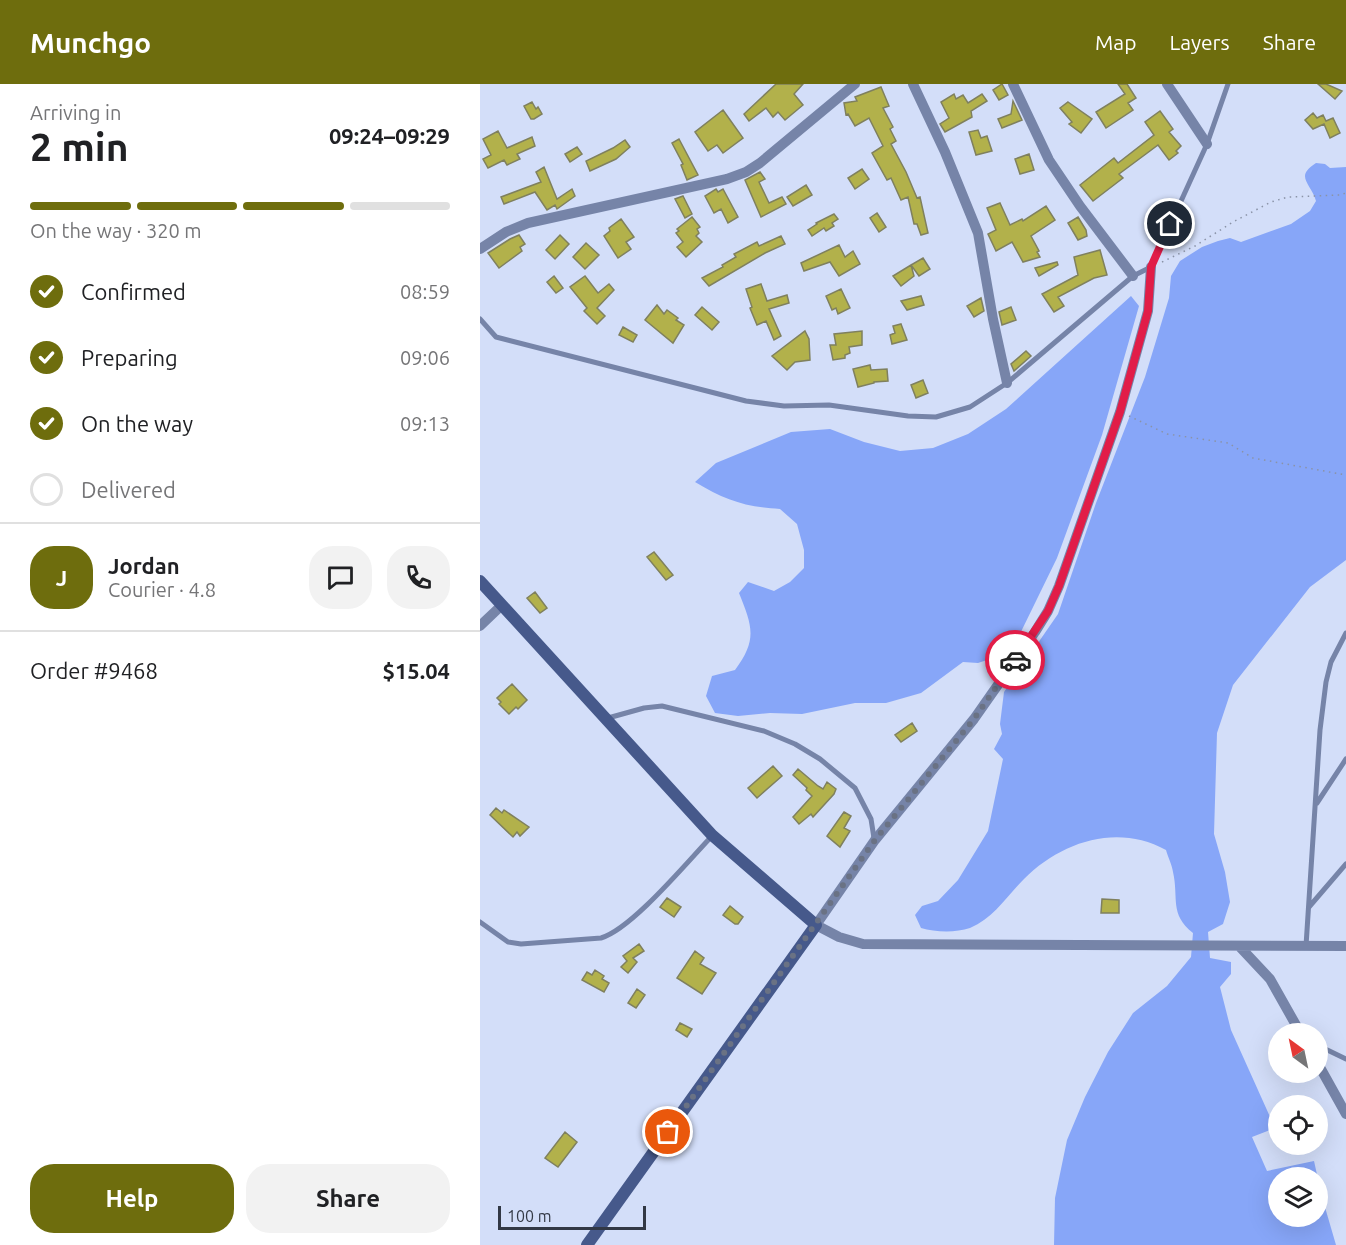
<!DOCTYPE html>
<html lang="en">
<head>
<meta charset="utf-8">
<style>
  :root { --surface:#fff; --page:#f2f2f2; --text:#202124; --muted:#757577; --line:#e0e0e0; --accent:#6e6d0d }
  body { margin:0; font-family:Ubuntu,sans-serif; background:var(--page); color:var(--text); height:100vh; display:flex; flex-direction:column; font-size:22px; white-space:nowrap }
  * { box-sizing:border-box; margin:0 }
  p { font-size:20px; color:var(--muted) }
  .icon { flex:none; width:33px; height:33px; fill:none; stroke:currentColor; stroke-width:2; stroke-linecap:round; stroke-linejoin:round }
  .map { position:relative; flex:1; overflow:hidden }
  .drawer { display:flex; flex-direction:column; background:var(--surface); width:480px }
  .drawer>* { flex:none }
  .needle { width:39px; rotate:327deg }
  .tools { position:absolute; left:788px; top:939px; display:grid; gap:12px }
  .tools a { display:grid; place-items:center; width:60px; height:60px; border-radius:50%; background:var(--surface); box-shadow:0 6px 24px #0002; font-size:30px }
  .scale { position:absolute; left:18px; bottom:15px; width:148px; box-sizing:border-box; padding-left:6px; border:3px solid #323845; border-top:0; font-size:16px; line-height:21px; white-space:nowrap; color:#323845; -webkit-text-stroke:4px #d3def9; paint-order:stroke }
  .pin { position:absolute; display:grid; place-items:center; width:51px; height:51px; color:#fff; margin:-26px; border:3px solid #fff; border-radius:50%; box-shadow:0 2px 6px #0007 }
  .courier { position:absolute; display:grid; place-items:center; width:60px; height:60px; margin:-30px; border:4px solid #e11d48; border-radius:50%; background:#fff; color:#222; box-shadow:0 2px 8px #0007 }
  .headline em { font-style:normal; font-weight:700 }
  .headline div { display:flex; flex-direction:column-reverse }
  .headline { display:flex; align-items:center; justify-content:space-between; height:102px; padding:0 30px }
  h1 { font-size:39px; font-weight:700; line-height:45px }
  .bar { display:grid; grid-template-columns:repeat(4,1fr); gap:9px 6px; align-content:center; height:72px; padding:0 30px }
  .bar i { height:8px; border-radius:4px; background:var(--line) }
  .bar .current { background:var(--accent) }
  .bar p { grid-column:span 4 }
  .line { display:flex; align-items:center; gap:15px; padding:0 30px; border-top:2px solid var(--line) }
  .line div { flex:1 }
  .round { display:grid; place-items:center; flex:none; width:63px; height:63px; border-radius:24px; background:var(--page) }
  ol { padding:0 30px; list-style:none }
  li { display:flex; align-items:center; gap:18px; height:66px }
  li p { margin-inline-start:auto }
  li .icon { padding:6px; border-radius:50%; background:var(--accent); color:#fff; stroke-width:4 }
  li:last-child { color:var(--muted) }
  li i { width:33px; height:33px; border:3px solid var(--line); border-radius:50% }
  .primary-button { display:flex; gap:12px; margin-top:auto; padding:12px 30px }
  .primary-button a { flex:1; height:69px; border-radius:24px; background:var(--accent); color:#fff; font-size:24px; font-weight:700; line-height:69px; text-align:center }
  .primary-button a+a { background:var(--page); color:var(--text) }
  header { display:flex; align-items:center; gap:36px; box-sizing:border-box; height:84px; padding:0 30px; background:var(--accent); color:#fff }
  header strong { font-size:28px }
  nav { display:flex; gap:33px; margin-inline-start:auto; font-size:21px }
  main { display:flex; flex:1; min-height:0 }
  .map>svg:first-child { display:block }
  .water { fill:#87a6f8; fill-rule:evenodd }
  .building { fill:#b2b14b; stroke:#7f805e; stroke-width:1.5 }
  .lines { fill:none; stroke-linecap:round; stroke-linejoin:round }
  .path { stroke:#8a93a7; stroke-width:1.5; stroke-dasharray:1.5 4.5; stroke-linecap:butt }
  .service { stroke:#7684a8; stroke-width:5 }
  .minor { stroke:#7684a8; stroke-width:10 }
  .secondary { stroke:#46598b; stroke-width:12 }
  .done { stroke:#6a7284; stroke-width:6; stroke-dasharray:0 10.8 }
  .route { stroke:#e11d48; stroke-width:8 }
</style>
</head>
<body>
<header>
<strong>Munchgo</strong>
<nav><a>Map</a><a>Layers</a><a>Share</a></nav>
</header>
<main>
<section class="drawer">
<div class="headline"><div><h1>2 min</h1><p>Arriving in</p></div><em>09:24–09:29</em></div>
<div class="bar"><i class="current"></i><i class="current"></i><i class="current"></i><i></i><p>On the way · 320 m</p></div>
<ol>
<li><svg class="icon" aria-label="check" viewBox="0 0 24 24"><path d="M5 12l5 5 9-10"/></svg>Confirmed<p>08:59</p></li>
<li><svg class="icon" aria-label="check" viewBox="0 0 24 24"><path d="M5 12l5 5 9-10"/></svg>Preparing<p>09:06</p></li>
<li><svg class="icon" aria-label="check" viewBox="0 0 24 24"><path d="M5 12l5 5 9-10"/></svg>On the way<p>09:13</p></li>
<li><i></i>Delivered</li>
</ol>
<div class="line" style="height:108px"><b class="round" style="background:var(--accent);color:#fff">J</b><div><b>Jordan</b><p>Courier · 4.8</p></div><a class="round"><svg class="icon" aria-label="chat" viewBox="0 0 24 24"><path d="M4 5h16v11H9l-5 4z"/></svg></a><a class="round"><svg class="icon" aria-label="phone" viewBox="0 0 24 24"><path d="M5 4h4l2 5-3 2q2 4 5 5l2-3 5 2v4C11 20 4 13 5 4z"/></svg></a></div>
<div class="line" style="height:78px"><div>Order #9468</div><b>$15.04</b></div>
<div class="primary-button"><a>Help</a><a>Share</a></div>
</section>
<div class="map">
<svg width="866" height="1161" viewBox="0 0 866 1161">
  <rect width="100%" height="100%" fill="#d3def9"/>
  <path class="water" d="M836 79 845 80 850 84 866 83V476L830 503 753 601 737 649 734 750 745 788 750 818 743 840 728 848 730 874 751 878V890L740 903 751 946 795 1044 772 1053 787 1087 834 1077 842 1113 856 1161H574L575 1114 587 1056 605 1013 628 968 653 929 687 902 711 873 713 849C689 830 699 814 693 788 692 781 688 773 686 766 637 739 581 758 544 795 527 812 514 834 490 844 475 849 455 848 441 844L435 831 442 822 458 817 478 796 508 747 523 675 514 665 522 650 520 640 524 608 578 530 616 419 665 293 689 214 691 192 700 177 722 163 738 157 750 154 761 158 811 140 830 127 836 117C831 99 814 93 836 79ZM798 1094H837V1132H798Z
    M651 212 659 222 622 351 577 474 535 560 516 573 498 579 483 578 441 609 406 619H375L322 630 290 629 258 632 235 629 226 612 232 592 255 586C278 555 272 542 259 509L268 498 294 507 310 498 324 484V466L317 440 300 425C265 423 245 416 215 398L236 379 311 348 350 345 384 358 420 367 453 364 488 350 526 325Z"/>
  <path class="building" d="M296 0H323L314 10 323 21 305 36 298 28 293 33 286 24 269 37 264 30Z
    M522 0 528 11 519 16 513 6Z
    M638 0H647L656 14 648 19 653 26 626 44 616 28 645 10Z
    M838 0H846L862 7 855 15Z
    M401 3 409 22 403 24 413 43 410 45 416 57 411 60 426 88 437 114 440 113 448 149 441 151 437 140H434L428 113 421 116 411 94 407 96 392 69 403 62 389 34 375 42 368 30 366 31 364 19 377 17 375 13Z
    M474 10 476 15 483 11 488 19 502 10 507 17 491 27 492 33 465 48 460 40 469 34 461 18Z
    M533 17 542 36 522 44 518 35 531 30Z
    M52 18 56 25 58 23 62 30 54 35H51L44 22Z
    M588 18 612 35 601 49 589 40 592 38 580 24Z
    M243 26 263 54 243 69 237 61 228 67 215 48Z
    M680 27 693 45 689 48 701 62 696 67 698 69 689 76 678 61 639 90 643 94 613 117 600 101 634 74 638 79 674 51 665 38Z
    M833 29 837 34 843 31 846 37 853 34 860 49 850 54 844 40 833 45 825 36Z
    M498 46 501 54 507 52 512 67 496 71 489 48Z
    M18 47 27 64 52 53 55 62 37 70 40 75 27 81 24 76 8 84 3 75 11 71 3 55Z
    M199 55 218 91 207 96 201 81 203 80 192 59Z
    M145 56 150 63 136 75 110 87 106 77 133 64Z
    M97 63 102 70 90 78 85 70Z
    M549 70 554 86 540 90 535 75Z
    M64 83 77 115 92 105 95 112 77 125 75 121 67 126 55 108 24 120 21 113 61 98 56 88Z
    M382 85 389 95 375 105 368 94Z
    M280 88 285 95 279 98 289 119 302 113 306 120 281 133 265 96Z
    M326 101 332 111 313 122 307 113Z
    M236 105 238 108 243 105 258 133 248 139 241 125 234 129 225 112Z
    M203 112 212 130 205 134 195 115Z
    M520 119 530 141 542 135 543 137 566 122 575 136 551 152 559 167 557 168 560 173 543 178 532 158 516 167 508 150 516 146 507 124Z
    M397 129 406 143 399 148 390 134Z
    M354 130 358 135 352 139 354 142 346 147 344 144 332 152 328 146 337 140 336 139Z
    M212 133 220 143 217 145 219 149 216 152 222 158 206 173 197 163 203 158 196 149 199 147 197 145Z
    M598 133 606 146 607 152 598 156 588 139Z
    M141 135 154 153 146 158 151 165 138 174 124 152 130 147 129 144Z
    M39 151 45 160 40 163 42 167 19 184 8 169 30 155Z
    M80 151 89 160 75 175 66 166Z
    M301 152 305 160 285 169 229 202 222 194 243 183 242 181 256 173 254 170 277 158 279 162Z
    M106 159 119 171 105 185 93 173Z
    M359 161 365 173 373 167 380 180 359 192 350 178 324 187 321 179Z
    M620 166 627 191 614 194 578 213 584 222 574 228 562 210 598 191 594 173Z
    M443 174 450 185 439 192 431 181Z
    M577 178 578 181 559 192 555 184Z
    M431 181 434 192 421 202 413 192Z
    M74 192 83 204 76 209 67 198Z
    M105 192 118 209 129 200 134 206 117 224 125 232 117 240 104 227 107 224 90 203Z
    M281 200 287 217 307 211 309 219 289 225 301 252 294 256 286 237 277 241 270 224 272 223 266 205Z
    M361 205 370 224 358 230 356 224 352 226 346 212Z
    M441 212 444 221 427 226 421 217Z
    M501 214 504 227 494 233 487 222Z
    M177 221 184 230 187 226 198 234 196 236 204 241 193 259 165 236Z
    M222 223 239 238 232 246 215 231Z
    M531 223 536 236 522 241 519 228Z
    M421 240 427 256 412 260 410 251 415 249 413 242Z
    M143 243 157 251 153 258 139 251Z
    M325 247 329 255 330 276 315 278 307 286 292 272Z
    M382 247V261L369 263 370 269 365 271V274L353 276 350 261H356L354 250Z
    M546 267 551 272 534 287 531 280Z
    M390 281 391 286 407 285 408 297 394 298V299L378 303 373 285Z
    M443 296 448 309 436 314 431 301Z
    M174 468 193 491 186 496 167 473Z
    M55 508 67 524 60 529 47 514Z
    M32 600 47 616 38 625 36 623 29 630 19 620 21 618 17 614Z
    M432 639 437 647 421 658 415 651Z
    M293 682 302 692 277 714 268 704Z
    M318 685 338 702 343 705 347 698 356 705 354 710 333 733 331 730 319 740 313 733 332 712 326 706 327 704 313 691Z
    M16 724 22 729 24 726 49 743 40 752 37 748 33 753 10 731Z
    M364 728 371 732 364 744 370 747 360 763 347 752Z
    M187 814 201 823 194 833 180 823Z
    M622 815 639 816V829H621Z
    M250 822 263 833 258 840H255L243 831Z
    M159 860 164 867 153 874 157 878 148 889 141 883 147 877 143 872Z
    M215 867 224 874 220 880 236 889 222 910 197 894Z
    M115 886 124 892 122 895 129 899 124 908 102 896 107 888 112 891Z
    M157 905 165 911 156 924 148 919Z
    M200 939 212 945 207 953 196 946Z
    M85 1048 97 1058 78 1083 65 1074Z"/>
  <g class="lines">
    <path class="path" d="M682 178 715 162 753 138 791 118 808 113 860 111 866 109
      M649 332 687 350 748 359 773 374 866 391"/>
    <path class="service" d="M0 235 16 253 266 317 304 322 349 321 428 332 456 333 490 323 527 299 653 192 671 183 727 60 748 0
      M128 634 164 624 182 622 284 647 315 660 340 675 375 704 391 735 394 754
      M837 719 866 675
      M829 823 866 780
      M0 838 28 858 41 860 121 854C152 845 208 777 232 752
      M826 862 840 646 846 598 851 578 866 549
      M837 961 866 975"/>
    <path class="minor" d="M433 0 465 68 498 149 513 235 527 299
      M533 0 569 76 600 122 653 192
      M687 0 727 60
      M0 165 26 148 48 139 247 95 266 88 280 79 375 0
      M671 183 668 227 640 328 579 502 568 527 555 548 494 635 395 756 336 841 359 853 383 860 866 862
      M0 542 22 521
      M760 863 790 895 821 950
      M837 978 866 1030"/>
    <path class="secondary" d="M0 497 232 751 336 841 107 1161"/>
  </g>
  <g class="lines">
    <path class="done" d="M188 1048 395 756 494 635 535 576"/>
    <path class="route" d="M535 576 568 527 579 502 640 328 668 227 671 183 690 140"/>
  </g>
</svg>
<div class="tools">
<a><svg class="needle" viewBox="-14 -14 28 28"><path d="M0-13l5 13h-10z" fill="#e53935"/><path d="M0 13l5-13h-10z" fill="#757577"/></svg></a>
<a><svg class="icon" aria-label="locate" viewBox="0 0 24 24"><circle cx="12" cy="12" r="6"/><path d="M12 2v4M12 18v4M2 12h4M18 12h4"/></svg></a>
<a><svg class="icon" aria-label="layers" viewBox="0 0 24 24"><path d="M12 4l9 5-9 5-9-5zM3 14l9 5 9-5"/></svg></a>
</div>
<div class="scale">100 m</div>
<div class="pin" style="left:188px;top:1048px;background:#ea580c"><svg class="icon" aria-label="bag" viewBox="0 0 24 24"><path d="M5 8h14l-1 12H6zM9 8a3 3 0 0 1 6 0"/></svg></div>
<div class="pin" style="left:690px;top:140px;background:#1f2937"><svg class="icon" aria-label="home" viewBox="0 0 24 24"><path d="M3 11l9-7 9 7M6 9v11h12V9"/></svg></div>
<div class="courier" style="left:535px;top:576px"><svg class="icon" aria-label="car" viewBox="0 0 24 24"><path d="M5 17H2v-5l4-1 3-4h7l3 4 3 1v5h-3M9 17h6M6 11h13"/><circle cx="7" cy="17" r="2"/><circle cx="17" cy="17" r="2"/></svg></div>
</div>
</main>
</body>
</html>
